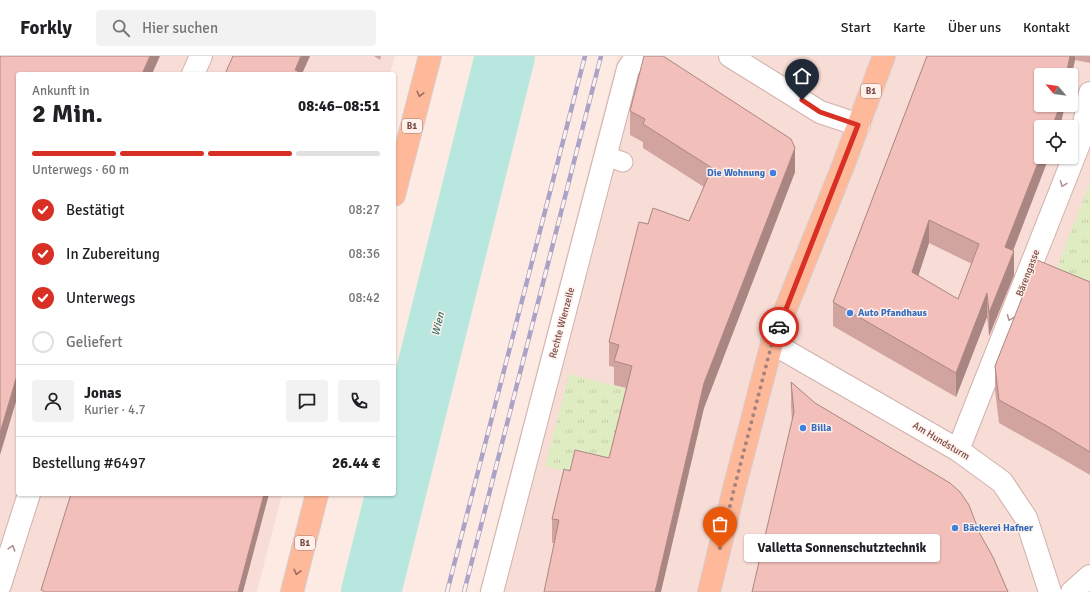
<!DOCTYPE html>
<html lang="de">
<head>
<meta charset="utf-8">
<style>
  :root { --surface:#fff; --page:#f2f2f2; --text:#202124; --muted:#757577; --line:#e0e0e0; --accent:#d93025 }
  body { margin:0; font-family:Signika,sans-serif; background:var(--page); color:var(--text); height:100vh; display:flex; flex-direction:column; font-size:15px; white-space:nowrap }
  * { box-sizing:border-box; margin:0 }
  p { font-size:13px; color:var(--muted) }
  .icon { flex:none; width:22px; height:22px; fill:none; stroke:currentColor; stroke-width:2; stroke-linecap:round; stroke-linejoin:round }
  .map { position:relative; flex:1; overflow:hidden }
  .panel { position:absolute; left:16px; top:16px; width:380px; height:424px; display:flex; flex-direction:column; background:var(--surface); border-radius:4px; box-shadow:0 1px 3px #0004 }
  .panel>* { flex:none }
  .needle { width:26px; rotate:298deg }
  .fabs { position:absolute; left:1034px; top:12px; display:grid; gap:8px }
  .fabs a { display:grid; place-items:center; width:44px; height:44px; border-radius:4px; background:var(--surface); box-shadow:0 1px 3px #0004; font-size:20px }
  .pin { position:absolute; display:grid; place-items:center; width:34px; height:34px; color:#fff; margin:-41px -17px; border-radius:50% 50% 50% 0; rotate:-45deg; box-shadow:0 0 4px #0007 }
  .pin .icon { rotate:45deg }
  .courier { position:absolute; display:grid; place-items:center; width:40px; height:40px; margin:-20px; border:3px solid #d93025; border-radius:50%; background:#fff; color:#222; box-shadow:0 1px 5px #0007 }
  .bubble { position:absolute; height:28px; border-radius:4px; background:var(--surface); box-shadow:0 1px 3px #0004; font-size:13px; font-weight:800; line-height:28px; text-align:center }
  .overview em { font-style:normal; font-weight:800 }
  .overview div { display:flex; flex-direction:column-reverse }
  .overview { display:flex; align-items:center; justify-content:space-between; height:68px; padding:0 16px }
  h1 { font-size:26px; font-weight:800; line-height:30px }
  .bar { display:grid; grid-template-columns:repeat(4,1fr); gap:6px 4px; align-content:center; height:48px; padding:0 16px }
  .bar i { height:5px; border-radius:3px; background:var(--line) }
  .bar .selected { background:var(--accent) }
  .bar p { grid-column:span 4 }
  .line { display:flex; align-items:center; gap:10px; padding:0 16px; border-top:1px solid var(--line) }
  .line div { flex:1 }
  .round { display:grid; place-items:center; flex:none; width:42px; height:42px; border-radius:4px; background:var(--page) }
  ol { padding:0 16px; list-style:none }
  li { display:flex; align-items:center; gap:12px; height:44px }
  li p { margin-inline-start:auto }
  li .icon { padding:4px; border-radius:50%; background:var(--accent); color:#fff; stroke-width:4 }
  li:last-child { color:var(--muted) }
  li i { width:22px; height:22px; border:2px solid var(--line); border-radius:50% }
  header { display:flex; align-items:center; gap:24px; box-sizing:border-box; height:56px; padding:0 20px; background:var(--surface); border-bottom:1px solid var(--line) }
  header strong { font-size:19px }
  nav { display:flex; gap:22px; margin-inline-start:auto; font-size:14px }
  .search { width:280px; height:36px; background:var(--page); display:flex; align-items:center; gap:10px; box-sizing:border-box; padding:0 14px; border-radius:4px; color:var(--muted); font-size:15px }
  .map>svg:first-child { display:block }
  .residential { fill:#f7ddd5; fill-rule:evenodd }
  .grass { fill:url(#grass-tufts) }
  .lines { fill:none; stroke-linecap:round; stroke-linejoin:round }
  .river { stroke:#b7e7df; stroke-width:60 }
  .service-casing { stroke:#d1b1ac; stroke-width:21 }
  .pedestrian-casing { stroke:#d1b1ac; stroke-width:24 }
  .minor-casing { stroke:#d1b1ac; stroke-width:24 }
  .primary-casing { stroke:#d9cccc; stroke-width:24 }
  .service { stroke:#fff; stroke-width:19 }
  .pedestrian { stroke:#fff; stroke-width:22 }
  .minor { stroke:#fff; stroke-width:22 }
  .primary { stroke:#feb99a; stroke-width:22 }
  .rail-casing { stroke:#aaa2c7; stroke-width:4.5 }
  .rail { stroke:#fff0ea; stroke-width:3; stroke-dasharray:9; stroke-linecap:butt }
  .wall { fill:#d1a4a0; fill-rule:evenodd }
  .shaded-wall { fill:#aa8682 }
  .building { fill:#f3bfba; stroke:#aa8682; fill-rule:evenodd }
  .oneway { stroke:#9f6b61 }
  .oneway2 { stroke:#ad9291 }
  .done { stroke:#a5827e; stroke-width:4; stroke-dasharray:0 7.2 }
  .route { stroke:#d93025; stroke-width:5 }
  .shop-dot { fill:#3f7fe0; stroke:#fff0ea; stroke-width:1.5 }
  .labels { text-anchor:middle; dominant-baseline:central; stroke-width:3; stroke-linejoin:round; paint-order:stroke }
  .shield { fill:#fff0ea; stroke:#9f7c79; stroke-width:1 }
  .shield-label { font-size:9px; font-weight:bold; fill:#764a48 }
  .shop-label { font-size:10px; font-weight:bold; fill:#366cbe; stroke:#fff0ea; text-anchor:start }
  .street-label { font-size:10px; fill:#764a48; stroke:#fff0ea }
  .water-label { font-size:11px; font-style:italic; fill:#39756c; stroke:#fff0ea }
</style>
</head>
<body>
<header>
<strong>Forkly</strong>
<div class="search"><svg class="icon" aria-label="search" viewBox="0 0 24 24"><circle cx="10" cy="10" r="6"/><path d="M15 15l6 6"/></svg>Hier suchen</div>
<nav><a>Start</a><a>Karte</a><a>Über uns</a><a>Kontakt</a></nav>
</header>
<div class="map">
<svg width="1090" height="536" viewBox="0 0 1090 536">
  <defs>
    <pattern id="grass-tufts" width="24" height="20" patternUnits="userSpaceOnUse"><rect width="24" height="20" fill="#dfebc1"/><path d="M3 7l-1-3M5 7V3M7 7l1-3M15 17l-1-3M17 17v-4M19 17l1-3" fill="none" stroke="#c3cba7"/></pattern>
  </defs>
  <rect width="100%" height="100%" fill="#fdebe3"/>
  <path class="residential" d="M0 0H395L390 18H18V438H282L257 536H0Z
    M618 0H1090V536H479ZM1041 19H1071V49H1041ZM1041 71H1071V101H1041Z"/>
  <path class="grass" d="M1090 126V250L1049 233Z
    M569 318 632 334 609 426 545 410Z"/>
  <g class="lines">
    <path class="river" d="M371 536 505 0"/>
    <defs>
      <path id="service" d="M606 100 623 106"/>
      <path id="pedestrian" d="M492 536 628 13 637 0"/>
      <path id="minor" d="M730 0 820 56 859 69
        M193 18 201 0
        M772 287 958 394 1002 426 1026 462 1050 536
        M958 394 1081 83 1090 37
        M0 529 29 438
        M1072 536 1090 520"/>
      <path id="primary" d="M394 139 430 0
        M292 536 317 438
        M709 536 734 433 772 287 843 110 884 0"/>
    </defs>
    <use href="#service" class="service-casing"/>
    <use href="#pedestrian" class="pedestrian-casing"/>
    <use href="#minor" class="minor-casing"/>
    <use href="#primary" class="primary-casing"/>
    <use href="#service" class="service"/>
    <use href="#pedestrian" class="pedestrian"/>
    <use href="#minor" class="minor"/>
    <use href="#primary" class="primary"/>
    <defs>
      <path id="rail" d="M447 536 585 0
        M464 536 601 0"/>
    </defs>
    <use href="#rail" class="rail-casing"/>
    <use href="#rail" class="rail"/>
  </g>
  <path class="wall" d="M374 0H381L380 4Z
    M927 0H1090V7L1075 4 1071 21V19L1041 49H1065L1060 71 1049 101 1013 195 1014 219 989 280 987 261 956 341 833 270V246ZM929 187 972 208 958 243 918 220Z
    M630 55 795 116 704 352 554 487H552V463L570 415 609 402 626 332 614 329V311L609 310V286L648 168 689 165 704 131 643 92V86L630 79Z
    M1090 226V419L1047 394 999 367 995 334V310Z
    M791 326 815 347 792 365 791 350Z"/>
  <path class="shaded-wall" d="M150 0H160L152 18H142Z
    M301 0H310L302 18H295V14Z
    M1070 0H1075V4L1071 21V19H1066Z
    M1059 49H1065L1060 71H1052Z
    M795 92V116L704 352 661 536H655L704 327Z
    M1041 99V101H1049L1005 215V191Z
    M929 164V187L912 239V216Z
    M1014 195V219L989 280V257Z
    M987 237V261L956 341V317Z
    M18 316V339L0 399V377Z
    M264 438H269L243 536H238Z"/>
  <path class="building" d="M0 0H150L142 18H18V316L0 377Z
    M233 0H301L295 14 298 15 297 18H225Z
    M644 0H663L791 83 795 92 704 327 655 536H544L559 464 552 463 564 413 570 415 575 394 609 402 632 310 614 305 619 289 609 286 639 166 648 168 653 152 689 165 712 112 643 68 645 63 630 55Z
    M927 0H1070L1066 19H1041V49H1059L1058 55 1052 71H1041V99L1005 191 1014 195 989 257 987 237 956 317 833 246ZM929 164 979 188 958 243 912 216Z
    M1037 204 1090 226V396L1047 370 999 344 995 310Z
    M791 326 815 347 950 427 960 436 969 449 980 478 993 501 1008 536H752L794 356Z
    M71 438H264L238 536H45L41 534Z"/>
  <defs><path id="oneway-chevron" d="M-2-3.5L2.5 0L-2 3.5" fill="none" stroke-width="1.6" stroke-linecap="round" stroke-linejoin="round"/></defs>
  <g class="oneway">
    <use href="#oneway-chevron" transform="translate(420 38) rotate(104)"/>
    <use href="#oneway-chevron" transform="translate(297 516) rotate(104)"/>
  </g>
  <g class="oneway2">
    <use href="#oneway-chevron" transform="translate(1063 128) rotate(111)"/>
    <use href="#oneway-chevron" transform="translate(1010 262) rotate(111)"/>
    <use href="#oneway-chevron" transform="translate(12 492) rotate(-73)"/>
  </g>
  <g class="lines">
    <path class="done" d="M720 492 734 433 772 287 779 271"/>
    <path class="route" d="M779 271 858 69 820 56 802 44"/>
  </g>
  <g class="shop-dot">
    <circle cx="773" cy="117" r="4"/>
    <circle cx="850" cy="257" r="4"/>
    <circle cx="803" cy="372" r="4"/>
    <circle cx="955" cy="472" r="4"/>
  </g>
  <g class="labels">
    <g class="shield">
      <rect x="861" y="28" width="20" height="14" rx="3"/>
      <rect x="402" y="63" width="20" height="14" rx="3"/>
      <rect x="295" y="480" width="20" height="14" rx="3"/>
    </g>
    <g class="shield-label">
      <text x="871" y="35">B1</text>
      <text x="412" y="70">B1</text>
      <text x="305" y="487">B1</text>
    </g>
    <g class="shop-label">
      <text x="765" y="117" text-anchor="end">Die Wohnung</text>
      <text x="858" y="257">Auto Pfandhaus</text>
      <text x="811" y="372">Billa</text>
      <text x="963" y="472">Bäckerei Hafner</text>
    </g>
    <g class="street-label">
      <text transform="translate(1028 217) rotate(-69)">Bärengasse</text>
      <text transform="translate(562 267) rotate(-75)">Rechte Wienzeile</text>
      <text transform="translate(941 385) rotate(31)">Am Hundsturm</text>
    </g>
    <g class="water-label">
      <text transform="translate(438 268) rotate(-76)">Wien</text>
    </g>
  </g>
</svg>
<div class="fabs">
<a><svg class="needle" viewBox="-14 -14 28 28"><path d="M0-13l5 13h-10z" fill="#e53935"/><path d="M0 13l5-13h-10z" fill="#757577"/></svg></a>
<a><svg class="icon" aria-label="locate" viewBox="0 0 24 24"><circle cx="12" cy="12" r="6"/><path d="M12 2v4M12 18v4M2 12h4M18 12h4"/></svg></a>
</div>
<div class="pin" style="left:720px;top:492px;background:#ea580c"><svg class="icon" aria-label="bag" viewBox="0 0 24 24"><path d="M5 8h14l-1 12H6zM9 8a3 3 0 0 1 6 0"/></svg></div>
<div class="pin" style="left:802px;top:44px;background:#1f2937"><svg class="icon" aria-label="home" viewBox="0 0 24 24"><path d="M3 11l9-7 9 7M6 9v11h12V9"/></svg></div>
<div class="courier" style="left:779px;top:271px"><svg class="icon" aria-label="car" viewBox="0 0 24 24"><path d="M5 17H2v-5l4-1 3-4h7l3 4 3 1v5h-3M9 17h6M6 11h13"/><circle cx="7" cy="17" r="2"/><circle cx="17" cy="17" r="2"/></svg></div>
<div class="bubble" style="left:744px;top:478px;width:196px">Valletta Sonnenschutztechnik</div>
<section class="panel">
<div class="overview"><div><h1>2 Min.</h1><p>Ankunft in</p></div><em>08:46–08:51</em></div>
<div class="bar"><i class="selected"></i><i class="selected"></i><i class="selected"></i><i></i><p>Unterwegs · 60 m</p></div>
<ol>
<li><svg class="icon" aria-label="check" viewBox="0 0 24 24"><path d="M5 12l5 5 9-10"/></svg>Bestätigt<p>08:27</p></li>
<li><svg class="icon" aria-label="check" viewBox="0 0 24 24"><path d="M5 12l5 5 9-10"/></svg>In Zubereitung<p>08:36</p></li>
<li><svg class="icon" aria-label="check" viewBox="0 0 24 24"><path d="M5 12l5 5 9-10"/></svg>Unterwegs<p>08:42</p></li>
<li><i></i>Geliefert</li>
</ol>
<div class="line" style="height:72px"><a class="round"><svg class="icon" aria-label="person" viewBox="0 0 24 24"><circle cx="12" cy="8" r="4"/><path d="M4 21q1-7 8-7t8 7"/></svg></a><div><b>Jonas</b><p>Kurier · 4.7</p></div><a class="round"><svg class="icon" aria-label="chat" viewBox="0 0 24 24"><path d="M4 5h16v11H9l-5 4z"/></svg></a><a class="round"><svg class="icon" aria-label="phone" viewBox="0 0 24 24"><path d="M5 4h4l2 5-3 2q2 4 5 5l2-3 5 2v4C11 20 4 13 5 4z"/></svg></a></div>
<div class="line" style="height:52px"><div>Bestellung #6497</div><b>26.44 €</b></div>
</section>
</div>
</body>
</html>
